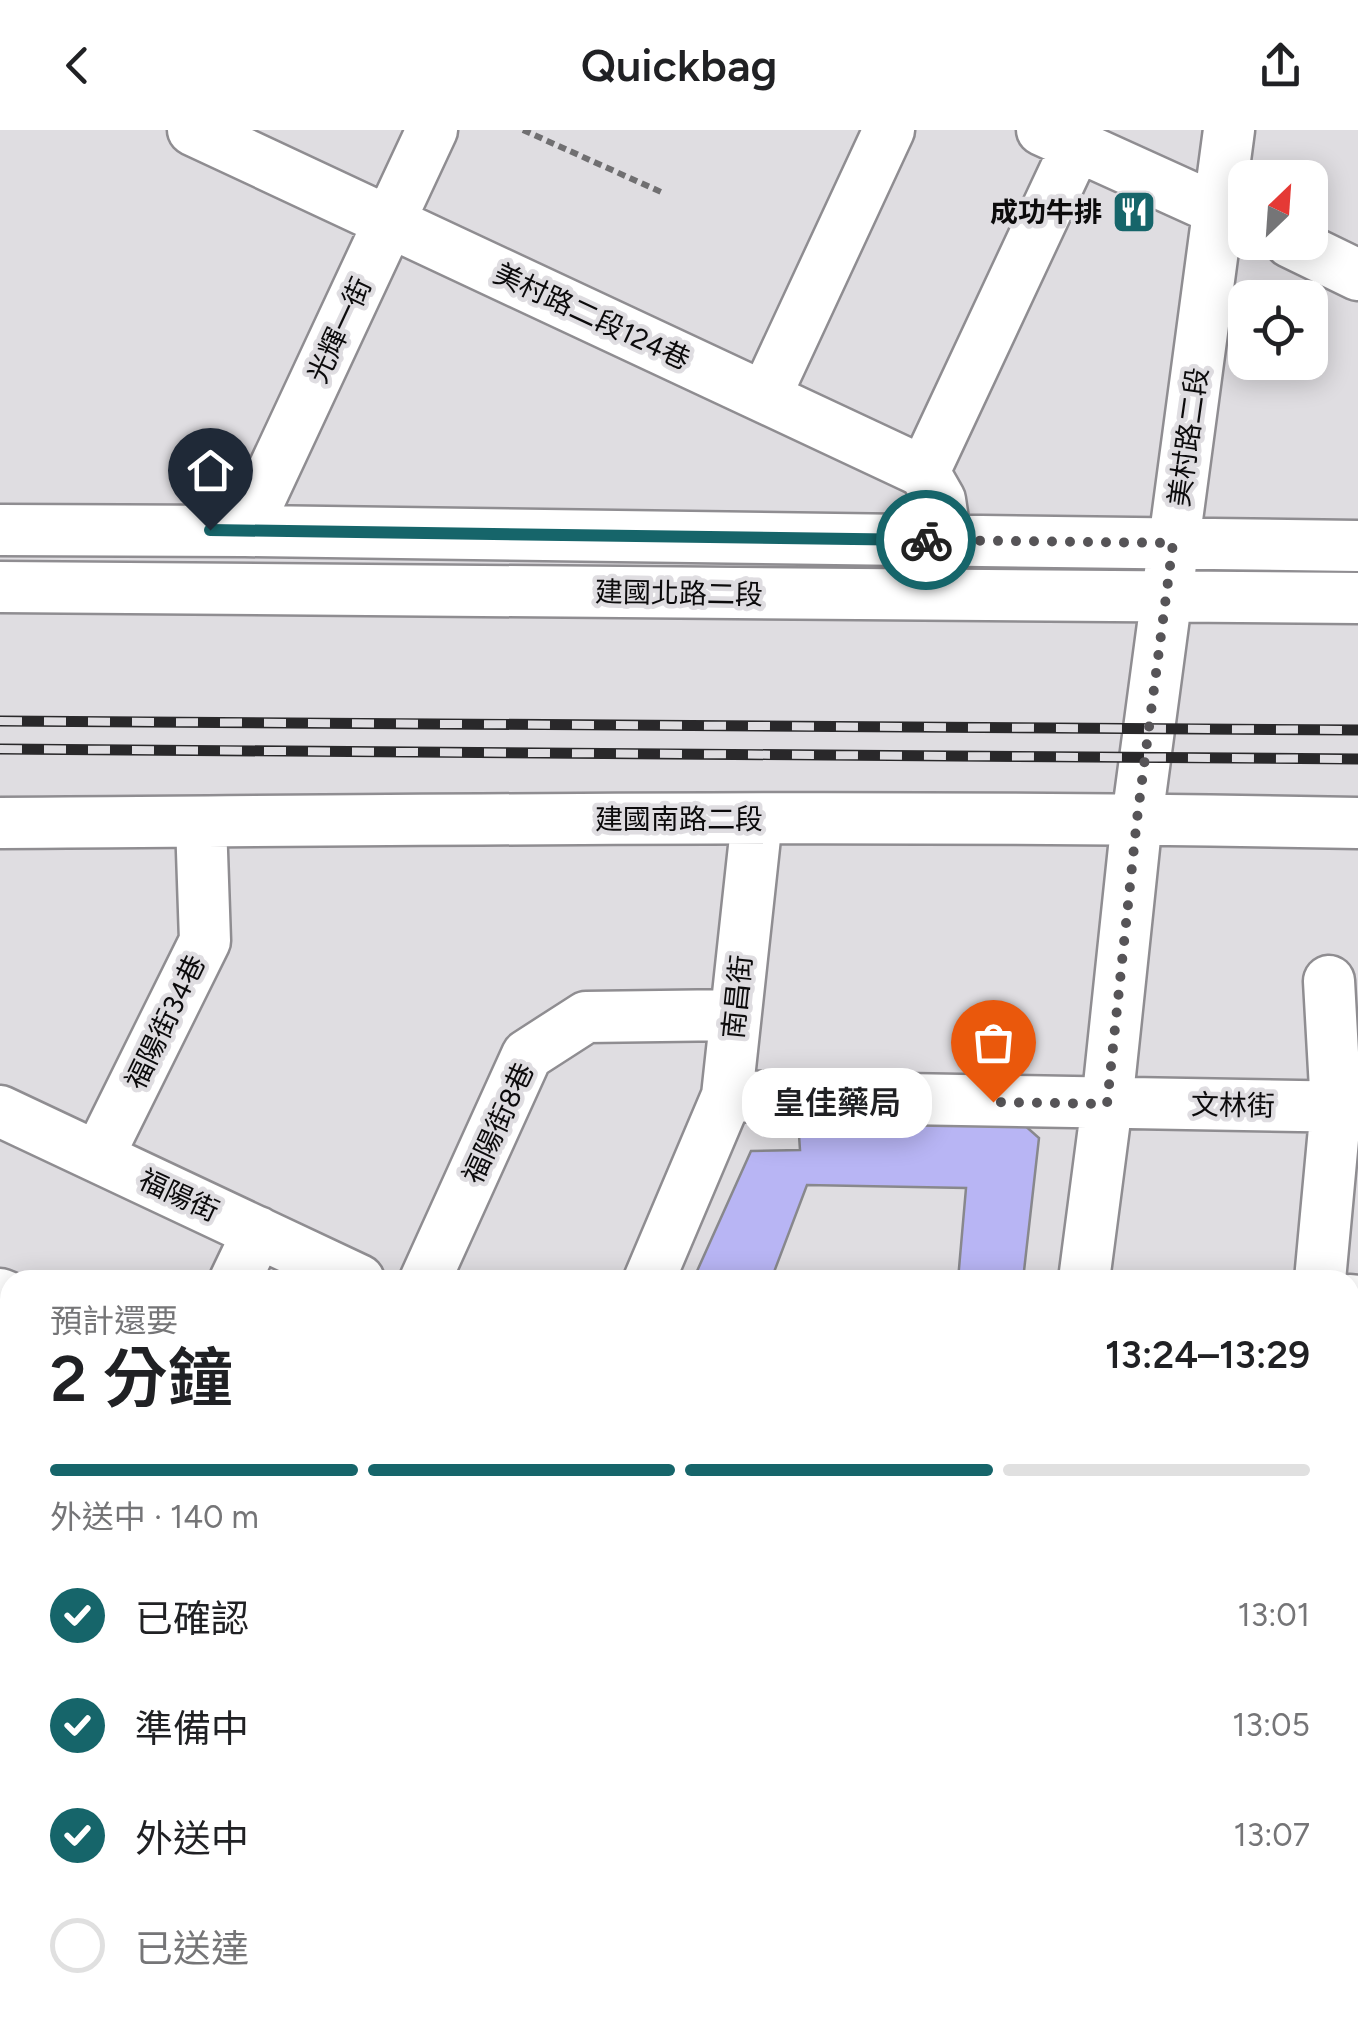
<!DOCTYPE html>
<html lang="zh-TW">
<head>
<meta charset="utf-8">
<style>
  :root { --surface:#fff; --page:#f2f2f2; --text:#202124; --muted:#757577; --line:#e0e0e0; --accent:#16656a }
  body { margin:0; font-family:Figtree,"Noto Sans TC",sans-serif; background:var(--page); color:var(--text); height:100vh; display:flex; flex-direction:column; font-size:38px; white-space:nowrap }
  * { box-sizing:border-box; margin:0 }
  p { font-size:32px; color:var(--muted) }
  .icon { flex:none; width:55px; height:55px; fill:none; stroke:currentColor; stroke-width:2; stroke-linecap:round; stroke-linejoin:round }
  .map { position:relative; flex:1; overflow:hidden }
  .drawer { position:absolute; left:0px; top:1140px; width:1360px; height:752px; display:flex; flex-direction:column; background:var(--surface); border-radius:30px 30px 0 0; box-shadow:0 5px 25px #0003 }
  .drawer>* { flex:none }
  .needle { width:65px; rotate:25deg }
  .controls { position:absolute; left:1228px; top:30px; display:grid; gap:20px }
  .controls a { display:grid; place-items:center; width:100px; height:100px; border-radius:20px; background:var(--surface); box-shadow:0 5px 25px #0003; font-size:50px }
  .pin { position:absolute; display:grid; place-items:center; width:85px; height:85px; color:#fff; margin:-102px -42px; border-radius:50% 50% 50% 0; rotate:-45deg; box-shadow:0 0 10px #0007 }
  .pin .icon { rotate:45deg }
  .courier { position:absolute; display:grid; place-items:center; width:100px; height:100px; margin:-50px; border:8px solid #16656a; border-radius:50%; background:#fff; color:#222; box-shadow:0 2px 12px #0007 }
  .bubble { position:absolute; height:70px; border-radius:30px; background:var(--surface); box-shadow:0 5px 25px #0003; font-size:32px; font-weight:600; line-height:70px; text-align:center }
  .headline em { font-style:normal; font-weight:600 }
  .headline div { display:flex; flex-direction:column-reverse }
  .headline { display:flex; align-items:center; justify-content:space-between; height:170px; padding:0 50px }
  h1 { font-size:65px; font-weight:600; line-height:75px }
  .bar { display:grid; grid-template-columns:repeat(4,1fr); gap:15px 10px; align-content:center; height:120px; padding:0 50px }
  .bar i { height:12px; border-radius:8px; background:var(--line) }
  .bar .current { background:var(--accent) }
  .bar p { grid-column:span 4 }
  ol { padding:0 50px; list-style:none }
  li { display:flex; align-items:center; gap:30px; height:110px }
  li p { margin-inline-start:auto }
  li .icon { padding:10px; border-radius:50%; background:var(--accent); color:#fff; stroke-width:4 }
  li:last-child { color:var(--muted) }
  li i { width:55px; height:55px; border:5px solid var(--line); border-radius:50% }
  header { display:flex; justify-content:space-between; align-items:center; height:130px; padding:0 50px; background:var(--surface); font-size:45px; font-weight:600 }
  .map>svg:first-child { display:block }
  .green { fill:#eab4cc }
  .building { fill:#b8b5f4; stroke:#88888c; stroke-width:2.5 }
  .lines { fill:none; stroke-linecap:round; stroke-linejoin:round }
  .minor-casing { stroke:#8f8d91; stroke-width:55 }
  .path { stroke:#706f71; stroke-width:6; stroke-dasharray:8 5; stroke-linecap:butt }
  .minor { stroke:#fff; stroke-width:50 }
  .rail-casing { stroke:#29282a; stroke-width:11 }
  .rail { stroke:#dfdde1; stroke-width:8; stroke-dasharray:22; stroke-linecap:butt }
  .done { stroke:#565457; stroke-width:10; stroke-dasharray:0 18 }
  .route { stroke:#16656a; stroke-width:12 }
  .labels { text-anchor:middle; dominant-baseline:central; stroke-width:9; stroke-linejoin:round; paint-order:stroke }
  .poi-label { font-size:28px; font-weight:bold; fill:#0c0b0c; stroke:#dfdde1; text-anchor:end }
  .street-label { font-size:28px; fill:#0c0b0c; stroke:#dfdde1 }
</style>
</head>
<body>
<header><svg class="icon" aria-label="back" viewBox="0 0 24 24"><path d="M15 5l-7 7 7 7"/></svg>Quickbag<svg class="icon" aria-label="share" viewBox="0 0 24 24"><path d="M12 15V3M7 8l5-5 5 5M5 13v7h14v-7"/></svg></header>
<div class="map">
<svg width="1358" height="1892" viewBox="0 0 1358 1892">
  <rect width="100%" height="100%" fill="#dfdde1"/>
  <path class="green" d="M0 1848 10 1853V1882L70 1883 90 1892H0Z"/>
  <path class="building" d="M798 990 1022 993 1039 1008 1023 1150H958L966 1058 807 1055 771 1150H693L751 1021 800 1020Z
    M926 1882H1080L1086 1892H927Z"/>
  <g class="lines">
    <defs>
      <path id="minor" d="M193 0 924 342 940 370 946 410
        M1042 0 1245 92
        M1290 112 1358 145
        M765 267 889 0
        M924 342 1076 17
        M0 400 245 401 1358 416
        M245 401 432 0
        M0 457 1358 468
        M0 693C453 690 905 684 1358 693
        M727 966 1358 977
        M0 981 359 1150
        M98 1027 205 811 201 692
        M235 1150 258 1102
        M425 1150 527 925 586 887 735 885
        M649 1150 727 966 757 689
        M1084 1150 1107 974 1137 689 1229 0
        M1320 1150 1336 977 1329 851
        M0 1164 10 1168
        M1350 1170 1358 1171
        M0 1373 10 1377
        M1350 1495 1358 1491
        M0 1831 10 1836
        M108 1882 128 1892
        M1137 1882 1142 1892
        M303 1892 307 1882
        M683 1892 698 1882
        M909 1892 911 1882"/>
    </defs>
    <use href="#minor" class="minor-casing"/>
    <path class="path" d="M523 0 661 62"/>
    <use href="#minor" class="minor"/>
    <defs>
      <path id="rail" d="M0 591 1358 600
        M0 619 1358 629"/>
    </defs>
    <use href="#rail" class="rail-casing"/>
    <use href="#rail" class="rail"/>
  </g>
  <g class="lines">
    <path class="done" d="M926 410 1173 413 1137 689 1107 974 993 972"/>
    <path class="route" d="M210 400 926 410"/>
  </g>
  <defs>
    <symbol id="restaurant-square" viewBox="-11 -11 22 22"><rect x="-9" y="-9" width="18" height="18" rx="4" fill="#16656a" stroke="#dfdde1"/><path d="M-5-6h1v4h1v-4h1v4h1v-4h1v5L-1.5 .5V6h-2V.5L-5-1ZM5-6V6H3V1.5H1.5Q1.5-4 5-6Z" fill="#fff"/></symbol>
  </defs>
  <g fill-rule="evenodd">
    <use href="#restaurant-square" x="1109" y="57" width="50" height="50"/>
  </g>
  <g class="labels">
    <g class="poi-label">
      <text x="1102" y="82">成功牛排</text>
    </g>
    <g class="street-label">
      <text transform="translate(592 186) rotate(25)">美村路二段124巷</text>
      <text transform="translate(339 200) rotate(-65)">光輝一街</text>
      <text transform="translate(1188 307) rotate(-82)">美村路二段</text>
      <text transform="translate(679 463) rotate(1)">建國北路二段</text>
      <text x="679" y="689">建國南路二段</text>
      <text transform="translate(737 867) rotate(-84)">南昌街</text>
      <text transform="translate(165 892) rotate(-64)">福陽街34巷</text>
      <text transform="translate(1233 975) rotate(1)">文林街</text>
      <text transform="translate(498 993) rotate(-65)">福陽街8巷</text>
      <text transform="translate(179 1065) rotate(25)">福陽街</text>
    </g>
  </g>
</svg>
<div class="controls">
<a><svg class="needle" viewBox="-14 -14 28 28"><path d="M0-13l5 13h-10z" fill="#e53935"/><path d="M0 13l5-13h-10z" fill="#757577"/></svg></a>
<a><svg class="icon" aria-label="locate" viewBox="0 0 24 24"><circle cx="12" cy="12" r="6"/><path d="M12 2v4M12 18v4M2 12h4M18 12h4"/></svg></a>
</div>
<div class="pin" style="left:993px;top:972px;background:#ea580c"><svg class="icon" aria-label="bag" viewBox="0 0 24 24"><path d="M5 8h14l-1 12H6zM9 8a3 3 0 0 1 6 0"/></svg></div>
<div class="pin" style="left:210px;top:400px;background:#1f2937"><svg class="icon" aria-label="home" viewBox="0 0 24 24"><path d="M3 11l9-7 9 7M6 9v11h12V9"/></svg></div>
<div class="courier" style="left:926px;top:410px"><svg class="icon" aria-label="bike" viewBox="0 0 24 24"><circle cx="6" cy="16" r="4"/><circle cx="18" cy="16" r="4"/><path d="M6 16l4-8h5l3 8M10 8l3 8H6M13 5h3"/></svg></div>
<div class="bubble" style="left:742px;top:938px;width:190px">皇佳藥局</div>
<section class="drawer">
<div class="headline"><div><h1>2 分鐘</h1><p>預計還要</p></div><em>13:24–13:29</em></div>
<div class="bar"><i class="current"></i><i class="current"></i><i class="current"></i><i></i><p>外送中 · 140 m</p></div>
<ol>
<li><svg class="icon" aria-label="check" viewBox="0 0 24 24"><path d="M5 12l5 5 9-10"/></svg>已確認<p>13:01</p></li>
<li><svg class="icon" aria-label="check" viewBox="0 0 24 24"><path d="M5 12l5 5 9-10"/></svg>準備中<p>13:05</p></li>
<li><svg class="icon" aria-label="check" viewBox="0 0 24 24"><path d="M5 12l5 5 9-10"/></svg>外送中<p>13:07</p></li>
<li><i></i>已送達</li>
</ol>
</section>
</div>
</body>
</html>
